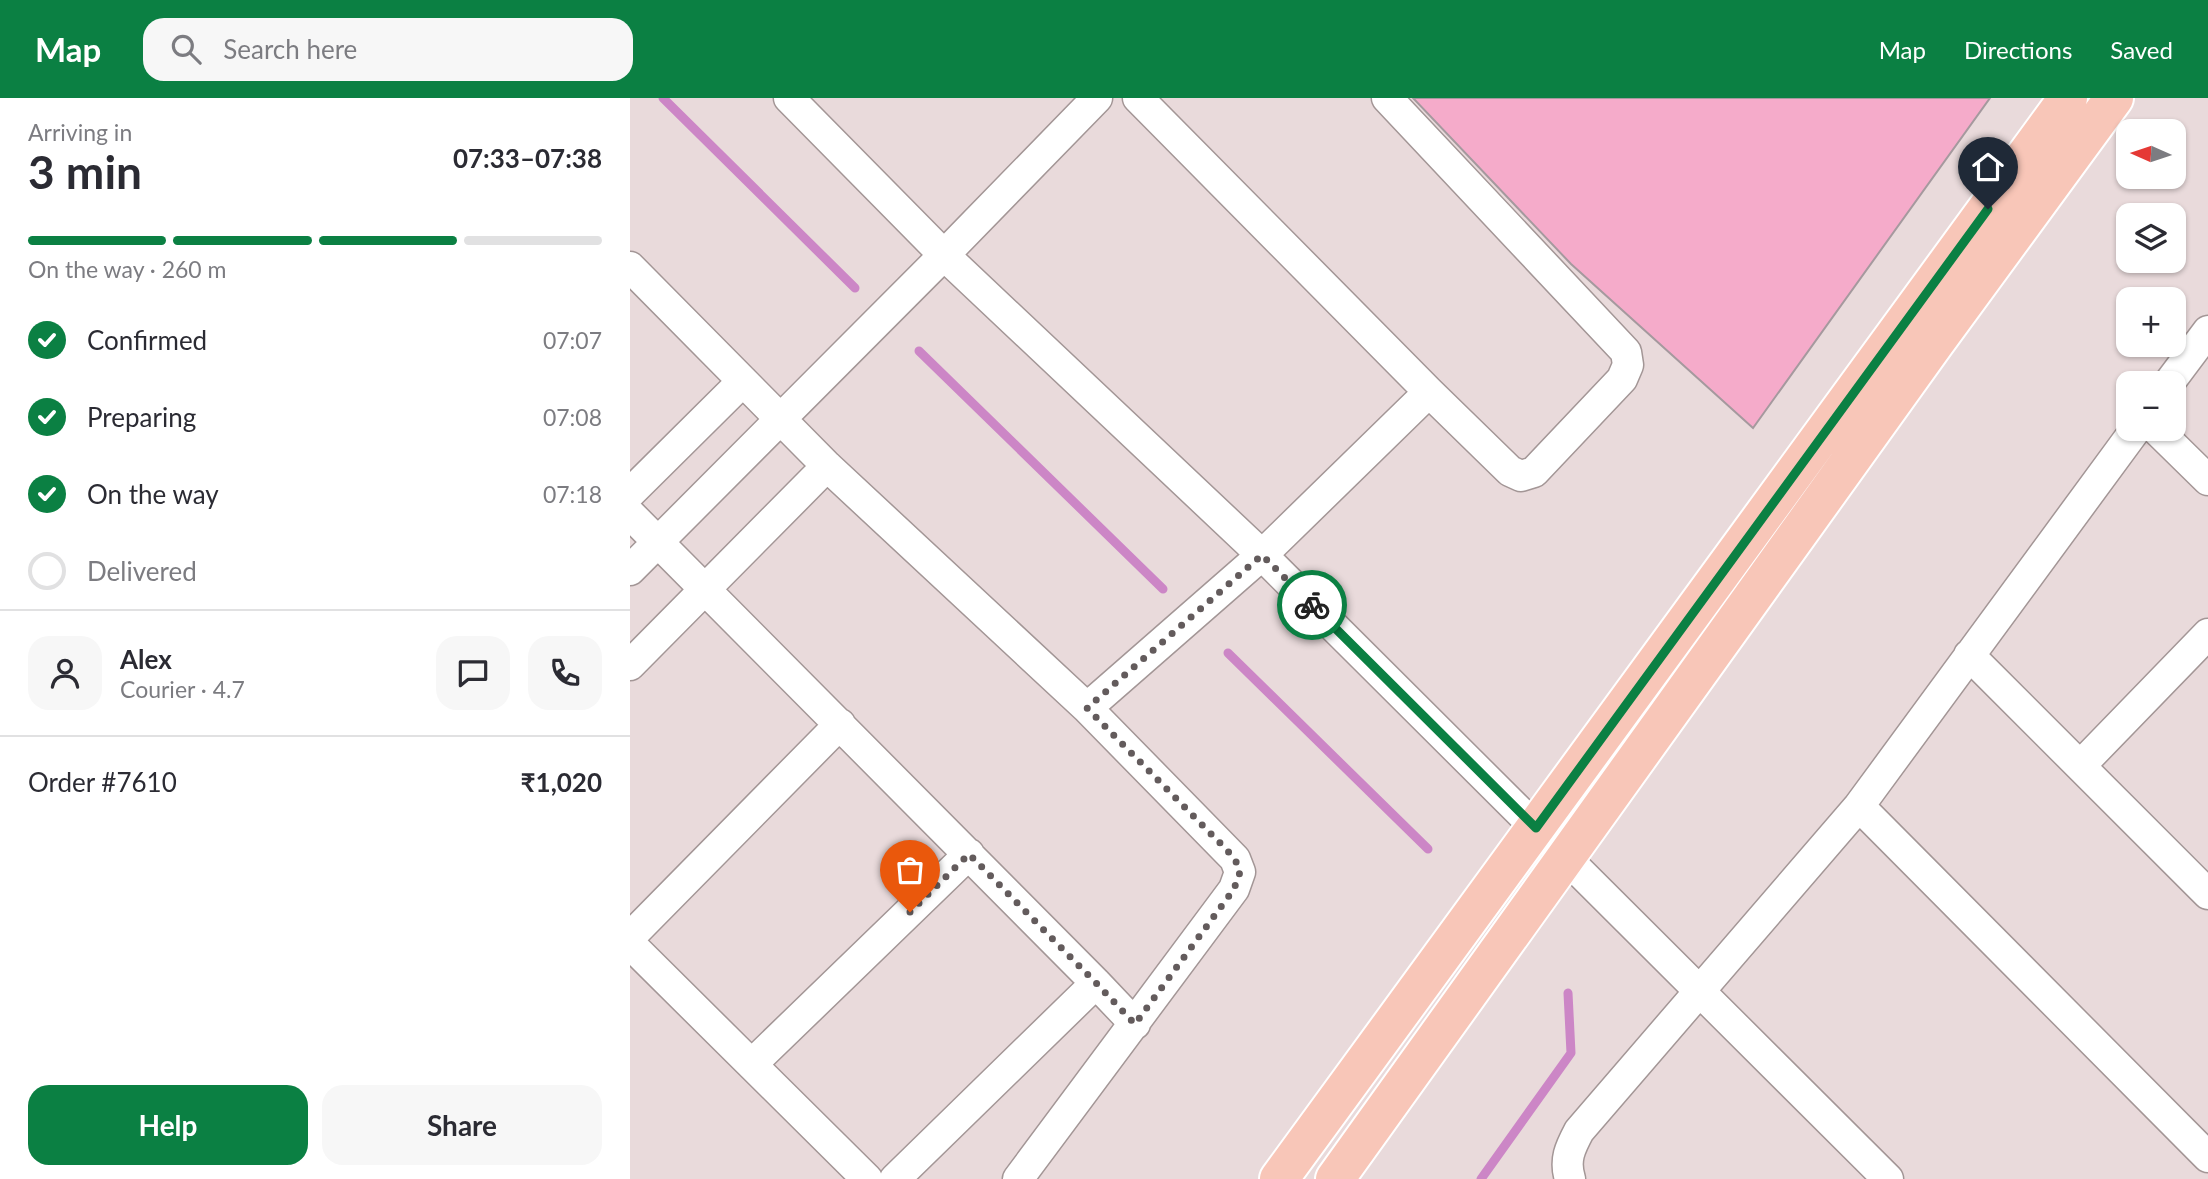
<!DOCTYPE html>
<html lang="en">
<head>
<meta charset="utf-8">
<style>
  :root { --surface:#fff; --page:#f7f7f7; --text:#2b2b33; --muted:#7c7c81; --line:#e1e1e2; --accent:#0b8043 }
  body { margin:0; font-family:Lato,sans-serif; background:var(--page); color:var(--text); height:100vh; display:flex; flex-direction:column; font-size:26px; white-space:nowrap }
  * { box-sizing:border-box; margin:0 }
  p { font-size:23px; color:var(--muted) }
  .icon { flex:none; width:38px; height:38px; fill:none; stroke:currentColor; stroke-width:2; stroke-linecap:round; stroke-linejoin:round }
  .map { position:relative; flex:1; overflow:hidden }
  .sheet { display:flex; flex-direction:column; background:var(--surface); width:630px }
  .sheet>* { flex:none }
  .needle { width:46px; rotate:273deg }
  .tools { position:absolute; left:1486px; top:21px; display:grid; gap:14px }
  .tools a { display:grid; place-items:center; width:70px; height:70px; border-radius:14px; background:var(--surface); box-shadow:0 2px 5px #0004; font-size:35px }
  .pin { position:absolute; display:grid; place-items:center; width:60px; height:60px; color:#fff; margin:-72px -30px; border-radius:50% 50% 50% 0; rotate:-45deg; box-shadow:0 0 7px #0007 }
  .pin .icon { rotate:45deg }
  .courier { position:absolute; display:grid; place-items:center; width:70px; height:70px; margin:-35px; border:5px solid #0b8043; border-radius:50%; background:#fff; color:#222; box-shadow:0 2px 9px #0007 }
  .summary em { font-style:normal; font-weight:700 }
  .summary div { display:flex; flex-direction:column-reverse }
  .summary { display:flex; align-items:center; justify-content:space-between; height:119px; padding:0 28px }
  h1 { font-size:46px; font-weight:700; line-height:52px }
  .bar { display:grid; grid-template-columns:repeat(4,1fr); gap:10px 7px; align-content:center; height:84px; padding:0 28px }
  .bar i { height:9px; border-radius:5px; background:var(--line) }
  .bar .on { background:var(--accent) }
  .bar p { grid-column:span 4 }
  .line { display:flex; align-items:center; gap:18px; padding:0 28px; border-top:2px solid var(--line) }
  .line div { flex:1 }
  .round { display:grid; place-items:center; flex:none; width:74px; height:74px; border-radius:21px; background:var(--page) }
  ol { padding:0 28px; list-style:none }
  li { display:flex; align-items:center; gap:21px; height:77px }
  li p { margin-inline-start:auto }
  li .icon { padding:7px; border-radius:50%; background:var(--accent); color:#fff; stroke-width:4 }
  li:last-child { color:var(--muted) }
  li i { width:38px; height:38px; border:4px solid var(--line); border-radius:50% }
  .button { display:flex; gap:14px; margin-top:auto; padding:14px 28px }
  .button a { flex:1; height:80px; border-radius:21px; background:var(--accent); color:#fff; font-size:28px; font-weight:700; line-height:80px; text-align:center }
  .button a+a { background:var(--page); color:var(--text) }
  header { display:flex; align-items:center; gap:42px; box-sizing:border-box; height:98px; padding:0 35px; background:var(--accent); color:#fff }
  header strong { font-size:33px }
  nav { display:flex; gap:38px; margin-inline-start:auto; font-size:24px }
  .search { width:490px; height:63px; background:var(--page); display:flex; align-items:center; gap:18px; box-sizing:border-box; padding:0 24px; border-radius:21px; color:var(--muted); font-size:26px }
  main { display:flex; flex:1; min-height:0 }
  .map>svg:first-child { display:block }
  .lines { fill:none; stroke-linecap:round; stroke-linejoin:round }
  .stream { stroke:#cc86c6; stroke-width:9 }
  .building { fill:#f5abca; stroke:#a5999e; stroke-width:2 }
  .street-casing { stroke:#a39696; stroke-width:33 }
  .highway-casing { stroke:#fff; stroke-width:42 }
  .street { stroke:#fff; stroke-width:30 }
  .highway { stroke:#f8c6b8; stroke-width:38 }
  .done { stroke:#635b5c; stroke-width:7; stroke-dasharray:0 12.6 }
  .route { stroke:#0b8043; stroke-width:9 }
</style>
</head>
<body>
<header>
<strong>Map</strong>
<div class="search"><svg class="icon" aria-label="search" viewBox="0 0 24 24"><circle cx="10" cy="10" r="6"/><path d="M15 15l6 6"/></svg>Search here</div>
<nav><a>Map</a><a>Directions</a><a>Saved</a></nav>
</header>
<main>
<section class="sheet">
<div class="summary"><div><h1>3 min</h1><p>Arriving in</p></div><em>07:33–07:38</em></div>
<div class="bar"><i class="on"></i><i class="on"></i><i class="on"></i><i></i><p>On the way · 260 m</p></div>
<ol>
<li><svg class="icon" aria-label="check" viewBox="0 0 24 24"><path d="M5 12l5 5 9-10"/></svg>Confirmed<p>07:07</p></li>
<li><svg class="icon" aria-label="check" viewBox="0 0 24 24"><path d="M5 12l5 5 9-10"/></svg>Preparing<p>07:08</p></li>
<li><svg class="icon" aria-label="check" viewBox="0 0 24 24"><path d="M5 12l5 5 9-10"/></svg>On the way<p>07:18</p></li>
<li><i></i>Delivered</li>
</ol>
<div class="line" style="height:126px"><a class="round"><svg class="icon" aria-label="person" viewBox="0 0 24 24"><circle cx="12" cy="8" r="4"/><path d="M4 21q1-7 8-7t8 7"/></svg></a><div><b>Alex</b><p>Courier · 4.7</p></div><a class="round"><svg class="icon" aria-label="chat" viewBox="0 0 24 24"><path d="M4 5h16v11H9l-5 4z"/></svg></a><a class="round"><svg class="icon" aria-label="phone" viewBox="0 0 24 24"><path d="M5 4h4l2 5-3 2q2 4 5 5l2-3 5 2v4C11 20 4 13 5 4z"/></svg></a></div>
<div class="line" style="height:91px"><div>Order #7610</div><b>₹1,020</b></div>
<div class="button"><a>Help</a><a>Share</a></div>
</section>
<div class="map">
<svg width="1578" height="1081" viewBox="0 0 1578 1081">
  <rect width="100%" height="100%" fill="#e9dadb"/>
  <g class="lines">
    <path class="stream" d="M33 0 225 190
      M289 253 533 491
      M598 555 798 751
      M851 1081 941 955 938 895"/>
  </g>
  <path class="building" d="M783 0H1360L1123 330 941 166Z"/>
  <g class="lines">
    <defs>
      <path id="street" d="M159 0 314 157 632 457 1258 1081
        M508 0 799 294 880 373 891 378 904 374 992 281 998 267 996 254 757 0
        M0 169 197 368 457 610 605 761 610 774 604 791 388 1081
        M1539 285 1578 233
        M1526 331 1578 382
        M0 395 113 283
        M0 416 466 885 505 926
        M0 472 314 157 467 0
        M1339 557 1578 796
        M0 567 197 368
        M457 610 632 457 799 294
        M1450 668 1578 536
        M1229 708 1578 1059
        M0 839 210 626
        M0 846 237 1081
        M122 966 339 756
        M265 1081 466 885
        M940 1081C934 1062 940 1050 949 1033L1229 708 1506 331"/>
      <path id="highway" d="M649 1081 1438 0
        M705 1081 1304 246 1484 0"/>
    </defs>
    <use href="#street" class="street-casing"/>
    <use href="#highway" class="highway-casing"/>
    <use href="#street" class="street"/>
    <use href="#highway" class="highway"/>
  </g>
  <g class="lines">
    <path class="done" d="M280 814 339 756 466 885 505 926 604 791 610 774 605 761 593 748 457 610 632 457 682 507"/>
    <path class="route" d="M682 507 906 730 1358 111"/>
  </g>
</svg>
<div class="tools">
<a><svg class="needle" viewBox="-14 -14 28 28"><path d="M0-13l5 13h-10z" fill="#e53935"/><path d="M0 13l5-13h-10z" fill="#7c7c81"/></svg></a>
<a><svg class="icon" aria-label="layers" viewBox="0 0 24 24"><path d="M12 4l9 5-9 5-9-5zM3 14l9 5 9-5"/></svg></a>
<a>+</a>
<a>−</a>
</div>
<div class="pin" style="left:280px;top:814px;background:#ea580c"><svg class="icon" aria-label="bag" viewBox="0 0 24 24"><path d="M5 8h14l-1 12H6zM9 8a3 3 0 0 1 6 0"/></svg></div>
<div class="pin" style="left:1358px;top:111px;background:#1f2937"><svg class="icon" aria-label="home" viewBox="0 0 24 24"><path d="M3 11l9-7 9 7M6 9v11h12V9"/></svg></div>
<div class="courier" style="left:682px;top:507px"><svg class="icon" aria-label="bike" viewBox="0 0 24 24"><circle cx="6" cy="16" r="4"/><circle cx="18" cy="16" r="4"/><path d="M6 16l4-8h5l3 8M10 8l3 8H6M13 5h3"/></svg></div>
</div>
</main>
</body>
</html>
